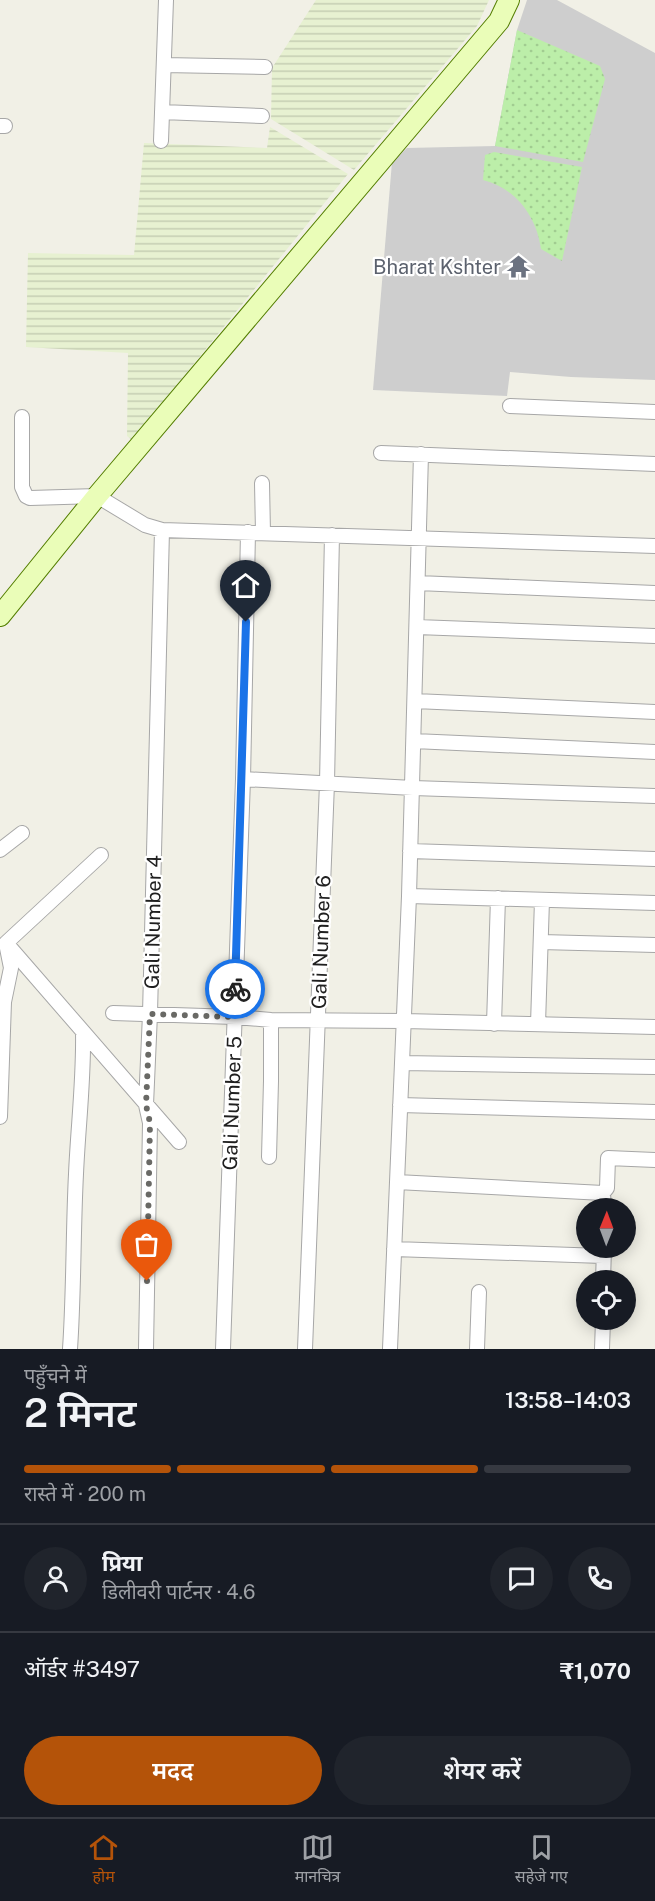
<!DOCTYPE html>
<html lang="hi">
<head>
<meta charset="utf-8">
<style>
  :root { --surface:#171b24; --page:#20242c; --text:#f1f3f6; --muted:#9ea1a6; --line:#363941; --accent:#b45309 }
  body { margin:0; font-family:"Public Sans","Noto Sans Devanagari",sans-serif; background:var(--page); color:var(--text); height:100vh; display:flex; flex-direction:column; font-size:22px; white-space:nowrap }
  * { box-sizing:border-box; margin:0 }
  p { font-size:20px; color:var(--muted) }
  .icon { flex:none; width:33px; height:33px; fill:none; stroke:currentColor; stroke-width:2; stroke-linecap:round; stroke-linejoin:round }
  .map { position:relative; height:1349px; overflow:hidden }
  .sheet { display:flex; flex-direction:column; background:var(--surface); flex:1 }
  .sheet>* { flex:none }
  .needle { width:39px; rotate:1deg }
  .tools { position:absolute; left:576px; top:1198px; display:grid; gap:12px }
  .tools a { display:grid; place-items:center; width:60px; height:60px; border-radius:50%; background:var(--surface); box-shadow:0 3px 15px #0003; font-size:30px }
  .pin { position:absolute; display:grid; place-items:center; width:51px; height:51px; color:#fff; margin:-62px -26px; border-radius:50% 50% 50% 0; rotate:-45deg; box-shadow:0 0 6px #0007 }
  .pin .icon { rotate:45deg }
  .courier { position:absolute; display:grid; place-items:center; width:60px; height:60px; margin:-30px; border:4px solid #1a73e8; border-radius:50%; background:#fff; color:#222; box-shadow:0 2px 8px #0007 }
  .summary em { font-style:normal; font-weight:600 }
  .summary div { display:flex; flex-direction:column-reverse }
  .summary { display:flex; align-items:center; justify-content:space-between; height:102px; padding:0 24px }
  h1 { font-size:39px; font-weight:600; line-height:45px }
  .bar { display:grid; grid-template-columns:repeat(4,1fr); gap:9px 6px; align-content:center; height:72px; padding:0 24px }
  .bar i { height:8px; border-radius:4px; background:var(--line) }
  .bar .selected { background:var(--accent) }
  .bar p { grid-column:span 4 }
  .line { display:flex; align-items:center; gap:15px; padding:0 24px; border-top:2px solid var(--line) }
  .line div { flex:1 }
  .round { display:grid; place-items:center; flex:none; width:63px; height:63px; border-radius:32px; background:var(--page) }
  .action { display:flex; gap:12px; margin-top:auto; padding:12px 24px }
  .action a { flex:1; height:69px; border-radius:36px; background:var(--accent); color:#fff; font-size:24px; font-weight:600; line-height:69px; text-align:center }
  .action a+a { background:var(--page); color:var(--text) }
  .tab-bar { display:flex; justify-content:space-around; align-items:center; height:84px; border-top:2px solid var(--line); background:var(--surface); font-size:16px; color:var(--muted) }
  .tab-bar a { display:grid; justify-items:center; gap:3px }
  .tab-bar .selected { color:var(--accent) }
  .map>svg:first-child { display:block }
  .religious { fill:#cecece }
  .farmland { fill:url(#farmland-rules) }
  .grass { fill:url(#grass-dots) }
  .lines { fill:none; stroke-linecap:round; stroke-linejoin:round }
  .street-casing { stroke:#a7a7a7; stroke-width:16 }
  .secondary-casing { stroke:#547e00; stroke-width:22 }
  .street { stroke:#fff; stroke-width:14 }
  .secondary { stroke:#eafdb8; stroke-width:20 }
  .done { stroke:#696965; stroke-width:6; stroke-dasharray:0 10.8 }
  .route { stroke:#1a73e8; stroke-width:8 }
  .labels { text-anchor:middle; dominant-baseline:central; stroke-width:4.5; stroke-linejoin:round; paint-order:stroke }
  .worship-label { font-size:20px; fill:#5b616d; stroke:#fff; text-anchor:end }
  .street-label { font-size:20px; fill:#202020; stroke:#fff }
</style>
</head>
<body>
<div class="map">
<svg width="655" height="1349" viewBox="0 0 655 1349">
  <defs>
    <pattern id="farmland-rules" width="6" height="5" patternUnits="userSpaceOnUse" patternTransform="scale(1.5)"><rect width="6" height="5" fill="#e7f1d1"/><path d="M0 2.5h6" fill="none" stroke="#c6ceb3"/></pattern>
    <pattern id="grass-dots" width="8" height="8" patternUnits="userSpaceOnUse" patternTransform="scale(1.5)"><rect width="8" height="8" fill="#bceea9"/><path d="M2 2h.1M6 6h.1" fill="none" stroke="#a1cc91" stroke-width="1.8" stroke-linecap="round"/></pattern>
  </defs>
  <rect width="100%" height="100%" fill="#f1f0e6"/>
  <path class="religious" d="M527 0H557L655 53V380L571 377 510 372 507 396 373 390 392 162 407 148 495 146 517 30Z"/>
  <path class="farmland" d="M316 0H489L477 26 354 170 271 119 272 68Z
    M270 127 348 174 132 440 127 436 128 353 26 347 28 253 134 255 144 143 267 148Z"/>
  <path class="grass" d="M517 30 600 66 605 79 583 162 495 146Z
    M494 152 582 167 562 261 541 249C537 217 516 188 483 180L485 155Z"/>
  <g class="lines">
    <defs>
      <path id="street" d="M164 65 265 67
        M162 112 262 116
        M0 126H5
        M161 141 166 0
        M510 406 655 412
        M22 417V487L26 496 30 498 97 496 145 525 162 530 655 546
        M381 453 655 464
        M262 483 263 533
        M418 583 655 593
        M417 627 655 636
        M415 701 655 712
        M414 741 655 752
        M243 779 413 788 655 796
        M0 850 22 833
        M410 851 655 859
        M409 896 655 903
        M541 942 655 945
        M7 944 179 1142
        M113 1013 235 1017 271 1020 404 1021 655 1027
        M494 1024 498 898
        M538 1024 542 900
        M402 1063 655 1067
        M400 1105 655 1112
        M0 1117 4 1002 11 968 6 943 101 855
        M269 1157 271 1081V1020
        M397 1182 603 1193
        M604 1209 603 1193 607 1188 608 1158 655 1160
        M394 1249 603 1256
        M603 1281 604 1248
        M70 1349C74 1291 73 1232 76 1174 78 1127 84 1079 83 1032
        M146 1349 150 1123 146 1105 150 1014 162 530
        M223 1349 243 779 248 532
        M305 1349 327 783 332 535
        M390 1349 409 896 421 454
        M477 1349 479 1292
        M602 1349 603 1320"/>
      <path id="secondary" d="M0 616 97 496 499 21 509 0"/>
    </defs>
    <use href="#street" class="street-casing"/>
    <use href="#secondary" class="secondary-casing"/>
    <use href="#street" class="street"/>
    <use href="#secondary" class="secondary"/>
  </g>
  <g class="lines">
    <path class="done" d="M147 1281 150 1123 146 1105 150 1014 234 1017 235 989"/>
    <path class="route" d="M235 989 246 622"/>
  </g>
  <defs>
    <symbol id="temple-bare" viewBox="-9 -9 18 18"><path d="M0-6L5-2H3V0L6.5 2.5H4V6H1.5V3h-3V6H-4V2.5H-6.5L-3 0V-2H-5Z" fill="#6b7280" stroke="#fff" stroke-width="2.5" paint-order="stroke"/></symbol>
  </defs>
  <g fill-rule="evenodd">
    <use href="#temple-bare" x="502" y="250" width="33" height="33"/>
  </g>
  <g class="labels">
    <g class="worship-label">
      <text x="501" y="267">Bharat Kshter</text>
    </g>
    <g class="street-label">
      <text transform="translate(153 922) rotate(-89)">Gali Number 4</text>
      <text transform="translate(321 942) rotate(-88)">Gali Number 6</text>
      <text transform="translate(232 1103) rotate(-88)">Gali Number 5</text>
    </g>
  </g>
</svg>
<div class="tools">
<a><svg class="needle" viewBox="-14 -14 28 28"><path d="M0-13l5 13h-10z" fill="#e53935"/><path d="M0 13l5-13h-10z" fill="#9ea1a6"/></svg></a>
<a><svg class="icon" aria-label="locate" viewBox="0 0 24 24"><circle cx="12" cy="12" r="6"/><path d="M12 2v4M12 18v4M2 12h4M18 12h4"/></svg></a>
</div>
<div class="pin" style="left:147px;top:1281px;background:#ea580c"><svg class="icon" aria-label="bag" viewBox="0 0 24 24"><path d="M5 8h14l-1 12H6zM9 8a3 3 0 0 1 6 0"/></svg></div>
<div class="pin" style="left:246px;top:622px;background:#1f2937"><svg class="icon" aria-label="home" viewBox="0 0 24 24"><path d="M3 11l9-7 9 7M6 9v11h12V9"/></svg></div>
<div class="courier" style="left:235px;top:989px"><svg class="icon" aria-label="bike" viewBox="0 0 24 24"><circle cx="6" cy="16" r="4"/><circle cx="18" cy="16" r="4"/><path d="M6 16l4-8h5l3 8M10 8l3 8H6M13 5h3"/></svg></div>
</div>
<section class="sheet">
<div class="summary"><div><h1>2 मिनट</h1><p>पहुँचने में</p></div><em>13:58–14:03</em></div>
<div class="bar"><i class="selected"></i><i class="selected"></i><i class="selected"></i><i></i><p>रास्ते में · 200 m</p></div>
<div class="line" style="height:108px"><a class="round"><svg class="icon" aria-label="person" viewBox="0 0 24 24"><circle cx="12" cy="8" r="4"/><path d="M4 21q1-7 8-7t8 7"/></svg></a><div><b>प्रिया</b><p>डिलीवरी पार्टनर · 4.6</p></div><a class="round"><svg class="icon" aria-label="chat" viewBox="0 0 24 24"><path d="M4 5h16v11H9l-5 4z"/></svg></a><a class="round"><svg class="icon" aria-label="phone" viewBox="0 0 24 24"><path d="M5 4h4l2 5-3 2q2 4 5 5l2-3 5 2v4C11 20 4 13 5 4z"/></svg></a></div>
<div class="line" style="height:78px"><div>ऑर्डर #3497</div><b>₹1,070</b></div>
<div class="action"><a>मदद</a><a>शेयर करें</a></div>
</section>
<nav class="tab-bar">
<a class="selected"><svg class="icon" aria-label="home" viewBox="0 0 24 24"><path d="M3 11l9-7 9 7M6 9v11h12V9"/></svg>होम</a>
<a><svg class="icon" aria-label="map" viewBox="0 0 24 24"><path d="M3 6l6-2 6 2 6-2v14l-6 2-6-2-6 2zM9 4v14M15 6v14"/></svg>मानचित्र</a>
<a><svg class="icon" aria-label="saved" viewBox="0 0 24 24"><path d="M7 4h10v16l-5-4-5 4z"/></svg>सहेजे गए</a>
</nav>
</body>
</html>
